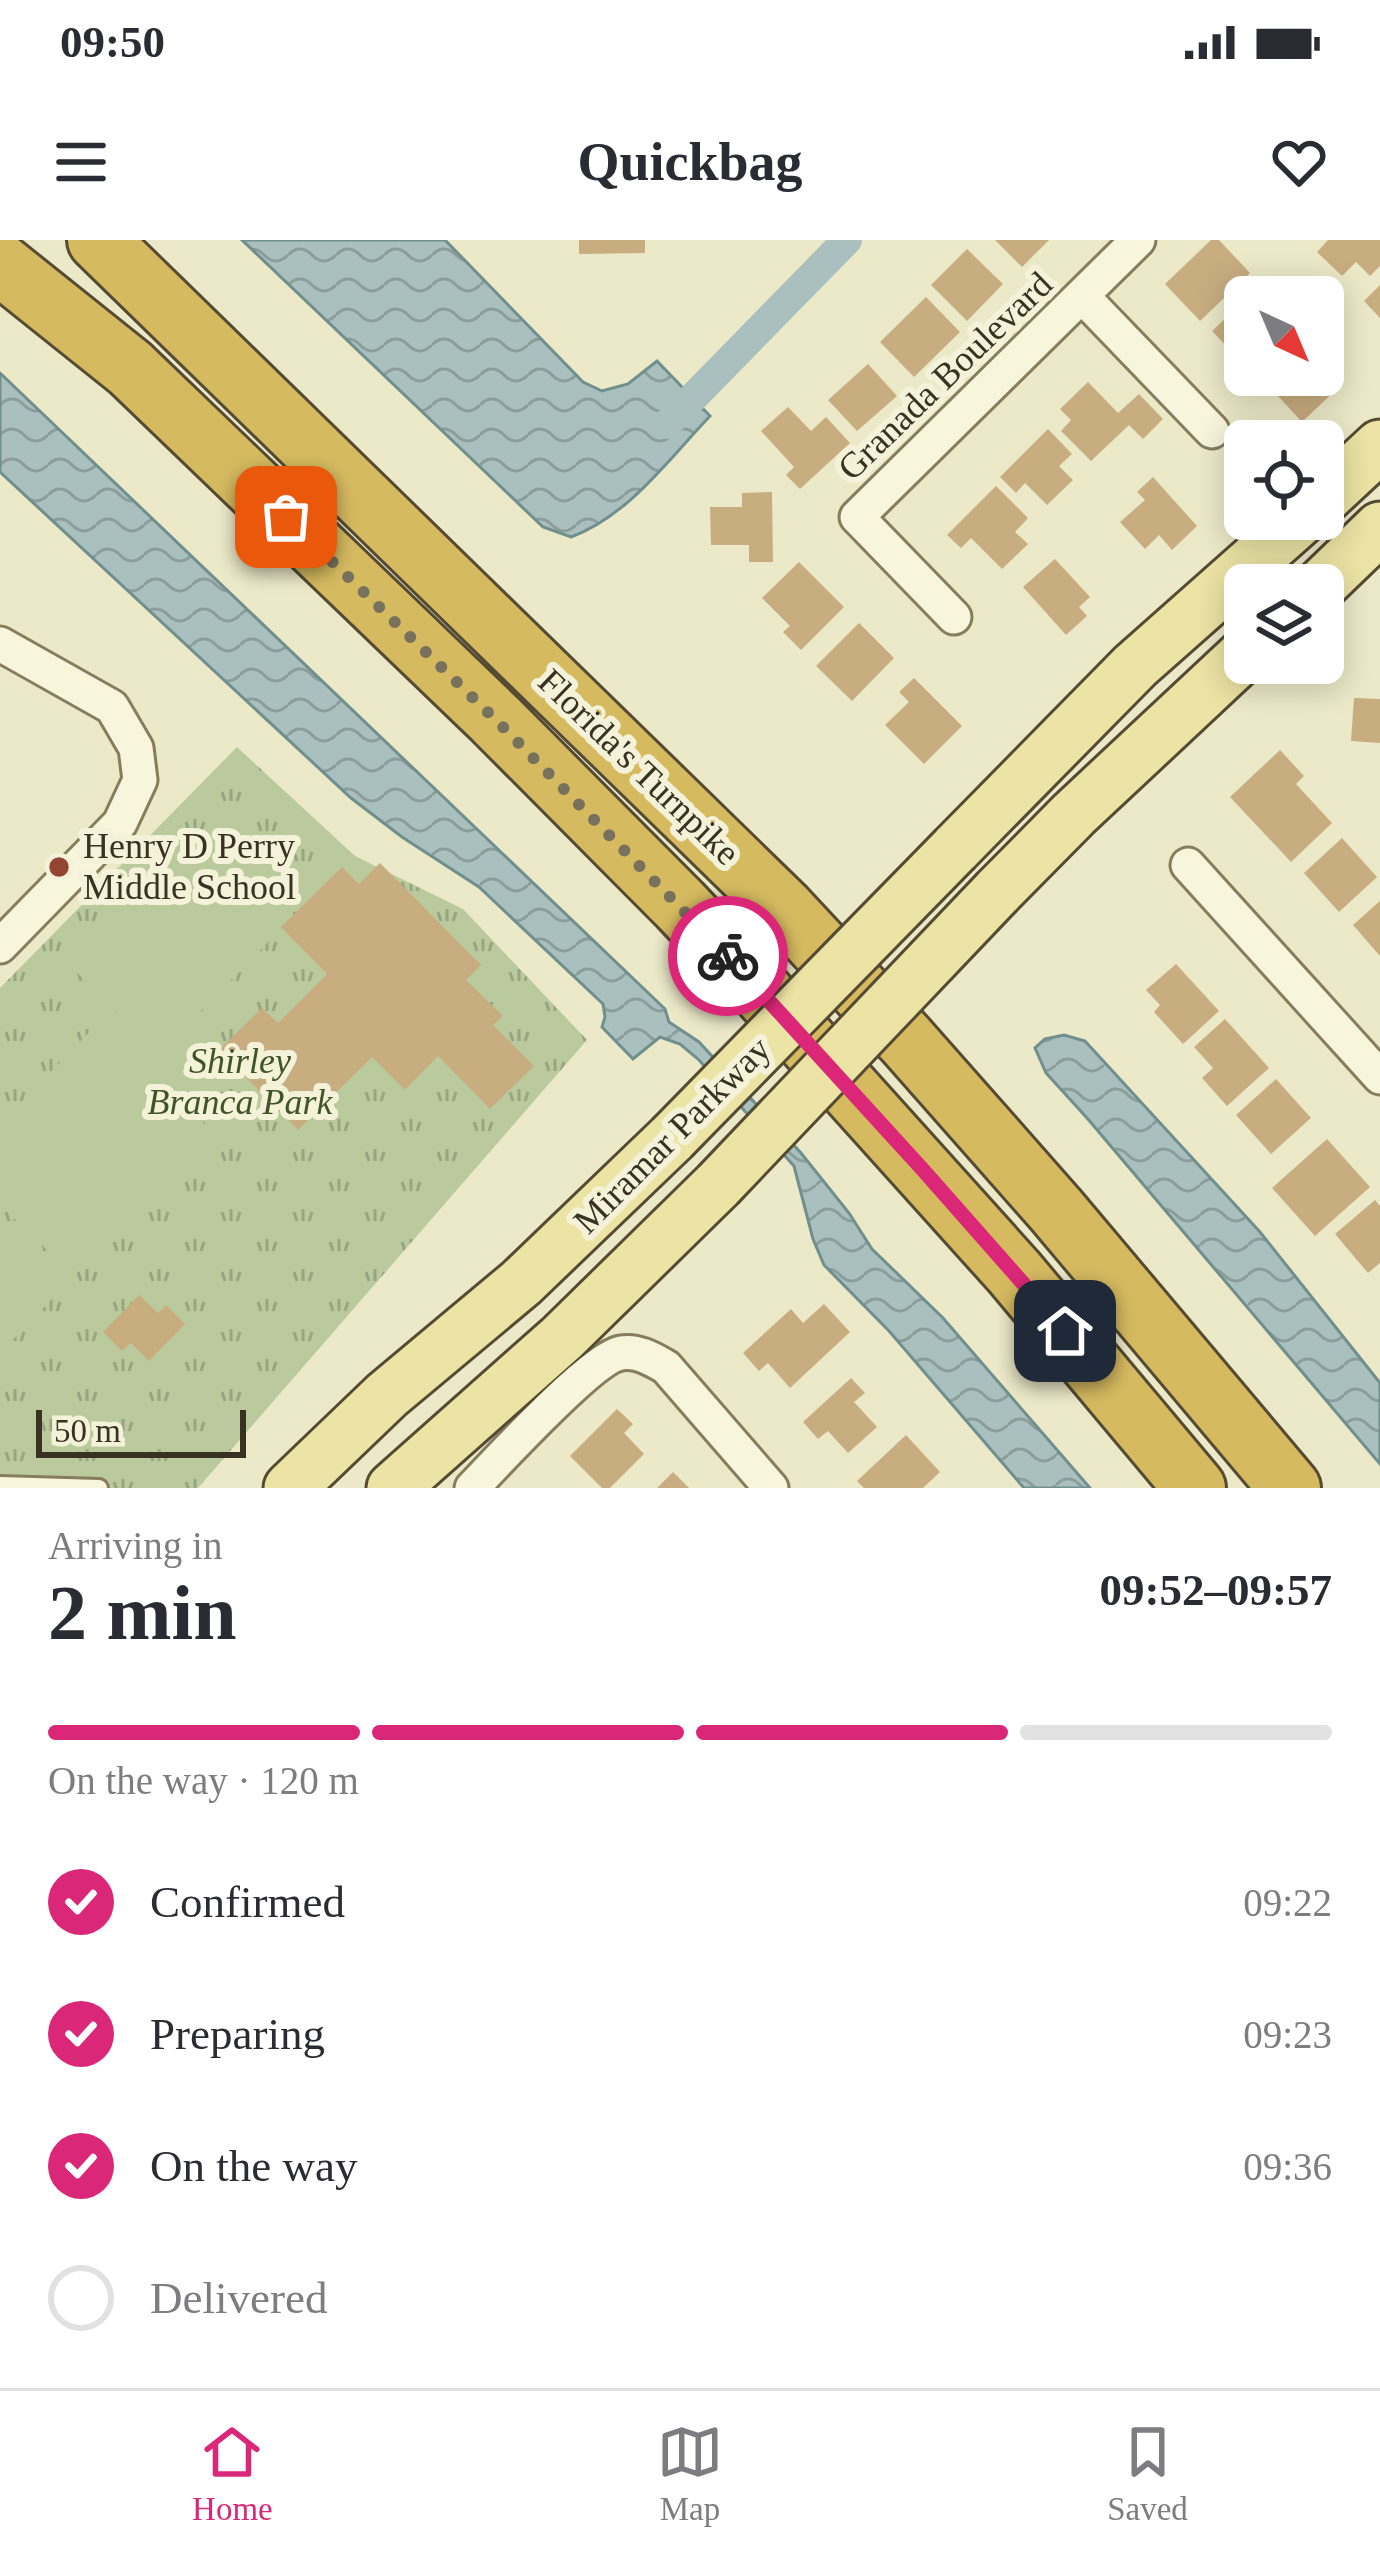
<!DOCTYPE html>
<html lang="en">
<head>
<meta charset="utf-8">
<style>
  :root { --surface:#fff; --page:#f7f7f7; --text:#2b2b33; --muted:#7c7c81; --line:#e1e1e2; --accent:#db2777 }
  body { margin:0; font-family:Georgia,serif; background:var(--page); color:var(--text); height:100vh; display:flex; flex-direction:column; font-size:45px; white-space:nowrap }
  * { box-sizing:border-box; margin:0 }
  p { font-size:39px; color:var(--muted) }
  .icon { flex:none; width:66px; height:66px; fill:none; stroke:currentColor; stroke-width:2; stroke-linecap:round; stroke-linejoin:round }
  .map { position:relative; height:1248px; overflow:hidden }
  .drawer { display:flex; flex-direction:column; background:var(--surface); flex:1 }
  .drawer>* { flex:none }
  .needle { width:78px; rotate:136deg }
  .tools { position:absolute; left:1224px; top:36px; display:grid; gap:24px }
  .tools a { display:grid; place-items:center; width:120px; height:120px; border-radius:18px; background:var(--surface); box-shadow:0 6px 30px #0003; font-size:60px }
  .scale { position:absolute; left:36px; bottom:30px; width:210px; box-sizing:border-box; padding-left:12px; border:6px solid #393121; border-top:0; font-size:33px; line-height:42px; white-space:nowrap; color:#393121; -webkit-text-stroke:9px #f4f2d8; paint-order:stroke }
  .pin { position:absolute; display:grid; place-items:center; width:102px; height:102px; color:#fff; margin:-51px; border-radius:24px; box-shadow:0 6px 18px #0006 }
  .courier { position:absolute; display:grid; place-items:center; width:120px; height:120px; margin:-60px; border:9px solid #db2777; border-radius:50%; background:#fff; color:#222; box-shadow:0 3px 15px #0007 }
  .summary em { font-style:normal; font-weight:800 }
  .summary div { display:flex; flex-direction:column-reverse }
  .summary { display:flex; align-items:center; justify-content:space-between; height:204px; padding:0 48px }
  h1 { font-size:78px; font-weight:800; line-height:90px }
  .bar { display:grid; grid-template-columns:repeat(4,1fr); gap:18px 12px; align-content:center; height:144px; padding:0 48px }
  .bar i { height:15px; border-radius:9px; background:var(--line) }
  .bar .selected { background:var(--accent) }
  .bar p { grid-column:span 4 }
  ol { padding:0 48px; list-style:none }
  li { display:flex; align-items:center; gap:36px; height:132px }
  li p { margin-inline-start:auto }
  li .icon { padding:12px; border-radius:50%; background:var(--accent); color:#fff; stroke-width:4 }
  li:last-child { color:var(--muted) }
  li i { width:66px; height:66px; border:6px solid var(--line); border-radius:50% }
  .status { display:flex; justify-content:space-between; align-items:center; height:84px; padding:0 60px; background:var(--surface); direction:ltr }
  .status svg { height:33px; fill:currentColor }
  header { display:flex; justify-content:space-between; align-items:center; height:156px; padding:0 48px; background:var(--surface); font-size:54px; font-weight:800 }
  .tabs { display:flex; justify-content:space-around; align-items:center; height:168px; border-top:3px solid var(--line); background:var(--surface); font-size:33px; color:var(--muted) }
  .tabs a { display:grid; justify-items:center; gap:6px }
  .tabs .selected { color:var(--accent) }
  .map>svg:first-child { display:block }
  .grass { fill:url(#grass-tufts) }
  .pitch { fill:#bbca9d }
  .water { fill:url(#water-waves); stroke:#708f8d; stroke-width:3 }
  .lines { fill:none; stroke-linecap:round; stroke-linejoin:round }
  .canal { stroke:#a9c0be; stroke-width:30 }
  .building { fill:#c8ad81 }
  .lane-casing { stroke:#877d5e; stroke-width:22 }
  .street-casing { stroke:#877d5e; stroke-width:39 }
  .primary-casing { stroke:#554a32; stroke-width:57 }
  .highway-casing { stroke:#554a32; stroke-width:66 }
  .lane { stroke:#f7f5dc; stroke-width:16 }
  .street { stroke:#f7f5dc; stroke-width:33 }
  .primary { stroke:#ece4a4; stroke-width:51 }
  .highway { stroke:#d5ba60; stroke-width:60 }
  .primary-bridge-casing { stroke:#554a32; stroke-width:57; stroke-linecap:butt }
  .primary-bridge { stroke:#ece4a4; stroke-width:51 }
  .done { stroke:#78715c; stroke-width:12; stroke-dasharray:0 21.6 }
  .route { stroke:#db2777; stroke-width:15 }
  .poi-dot { fill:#924632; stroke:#f4f2d8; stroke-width:4.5 }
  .labels { text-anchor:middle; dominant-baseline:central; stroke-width:12; stroke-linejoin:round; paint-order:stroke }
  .street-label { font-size:36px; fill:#393121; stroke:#f4f2d8 }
  .poi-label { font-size:36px; fill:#393121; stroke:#f4f2d8; text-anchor:start }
  .park-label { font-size:36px; font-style:italic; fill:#405429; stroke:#f4f2d8 }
</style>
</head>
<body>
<div class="status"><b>09:50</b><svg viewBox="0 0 49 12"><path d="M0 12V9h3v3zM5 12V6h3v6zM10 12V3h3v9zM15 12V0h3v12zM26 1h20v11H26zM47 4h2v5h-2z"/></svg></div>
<header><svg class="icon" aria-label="menu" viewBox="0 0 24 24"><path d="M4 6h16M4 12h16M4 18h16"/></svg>Quickbag<svg class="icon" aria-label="heart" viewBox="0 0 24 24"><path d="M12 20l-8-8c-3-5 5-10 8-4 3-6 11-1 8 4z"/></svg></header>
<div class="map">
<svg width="1380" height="1248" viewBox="0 0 1380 1248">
  <defs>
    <pattern id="grass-tufts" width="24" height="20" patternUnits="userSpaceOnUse" patternTransform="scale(3)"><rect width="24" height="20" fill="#bbca9d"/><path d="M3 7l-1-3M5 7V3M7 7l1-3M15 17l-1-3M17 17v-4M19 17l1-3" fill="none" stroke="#99a580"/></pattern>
    <pattern id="water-waves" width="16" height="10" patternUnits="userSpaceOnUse" patternTransform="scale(3)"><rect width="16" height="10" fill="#a9c0be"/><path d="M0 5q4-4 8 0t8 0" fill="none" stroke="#8b9d9a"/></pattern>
  </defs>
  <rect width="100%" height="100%" fill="#ece9c9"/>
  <path class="grass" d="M237 507 355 616 463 669 587 800 198 1248H0V748Z"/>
  <path class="pitch" d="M185 610 274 696 160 813 71 727Z
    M99 782 211 890 72 1034 0 965V885Z
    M0 1002 55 1056 0 1113Z"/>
  <path class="water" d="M242 0H445L583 142 602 151 628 144 657 121 710 176C668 220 628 276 571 297L543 287Z
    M0 133 665 769 669 782 699 802 801 913 849 973 872 1009 943 1078 1090 1248H1024L889 1091 824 1025 813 999 794 926 698 819 680 804 660 797 633 819 602 787 605 777 603 764 479 647 402 597 351 558 0 232Z
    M1064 795 1085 801 1260 992 1380 1143V1224L1087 878 1046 833 1035 808 1045 799Z"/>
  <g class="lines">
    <path class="canal" d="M667 184 847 0"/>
  </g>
  <path class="building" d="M579 0H645V13L579 14Z
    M995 0H1049L1022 27Z
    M1211 0H1219L1250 33 1200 81 1165 44Z
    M1328 0H1380V26L1370 36 1356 22 1342 36 1317 12Z
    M967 9 1003 44 967 81 931 45Z
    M1380 45V78L1364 61Z
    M926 57 960 92 914 137 880 102Z
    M1242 63 1245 65V126L1212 91Z
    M868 124 897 156 857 191 828 160Z
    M1323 125 1341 145 1302 182 1267 144 1277 135H1323Z
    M1088 142 1118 173 1139 154 1163 179 1143 199 1129 185 1091 221 1061 191 1071 180 1060 169Z
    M788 167 811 191 826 177 850 203 800 249 786 235 794 227 761 191Z
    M1048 189 1072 214 1059 226 1073 240 1047 265 1025 243 1016 253 1000 237Z
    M1153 237 1197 286 1172 310 1159 295 1145 309 1120 282 1145 260 1137 252Z
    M996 246 1028 278 1015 292 1028 304 1002 329 971 298 961 308 947 295Z
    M772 252 773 322H749V305H711L710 267H742V253Z
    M1055 319 1090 357 1079 367 1087 376 1066 395 1023 347Z
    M799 322 844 367 801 410 783 392 790 386 762 358Z
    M859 383 894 418 852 461 816 426Z
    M914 438 962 486 924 524 885 485 909 462 899 452Z
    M1354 458 1380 459V503L1351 501Z
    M1280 510 1304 536 1296 544 1332 583 1291 622 1230 557Z
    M1342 598 1377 637 1339 672 1304 633Z
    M380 623 481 725 466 740 503 776 493 785 534 826 490 869 438 816 405 850 372 817 298 890 219 810 262 768 278 783 327 734 281 687 342 627 359 644Z
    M1380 661V716L1353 685Z
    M1176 724 1219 771 1183 804 1154 772 1160 765 1146 750Z
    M1225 779 1269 828 1227 866 1202 838 1213 828 1194 807Z
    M1276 839 1311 878 1271 914 1236 875Z
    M1327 899 1370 947 1315 996 1272 948Z
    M1375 960 1380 966V1023L1368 1033 1335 994Z
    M139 1055 158 1073 166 1065 185 1084 149 1121 131 1103 122 1111 103 1092Z
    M824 1064 850 1092 790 1148 768 1123 759 1131 743 1113 791 1069 803 1083Z
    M851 1138 865 1153 854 1162 877 1187 848 1213 828 1191 818 1199 803 1182Z
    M617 1169 633 1184 624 1193 644 1214 610 1248H602L570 1216Z
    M906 1195 940 1232 923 1248H864L857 1241Z
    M673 1232 689 1248H657Z"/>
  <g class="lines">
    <defs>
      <path id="lane" d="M0 1245 99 1248"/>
      <path id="street" d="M1083 57 1212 191
        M954 377 857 277 1138 0
        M0 404 112 467 136 508 140 540 120 583 0 706
        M1188 625 1380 837
        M472 1248C497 1222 592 1118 621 1113 637 1110 652 1119 666 1127L771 1248"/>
      <path id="primary" d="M1323 259 1380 206
        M1321 345 1380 288
        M955 609 1135 426 1301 279
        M997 652 1074 574 1245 414
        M290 1248 387 1155 521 1043 672 898
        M393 1248 562 1098 718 945"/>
      <path id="highway" d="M98 0 784 669 906 800 1056 970 1290 1248
        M0 24 130 128 495 479 680 665 762 752 1014 1032 1195 1248"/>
    </defs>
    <use href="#lane" class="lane-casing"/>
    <use href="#street" class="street-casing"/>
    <use href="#primary" class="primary-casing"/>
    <use href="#highway" class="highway-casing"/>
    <use href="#lane" class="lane"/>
    <use href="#street" class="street"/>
    <use href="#primary" class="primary"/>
    <use href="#highway" class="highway"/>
    <defs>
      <path id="primary-bridge" d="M672 898 955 609
        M718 945 997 652"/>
    </defs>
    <use href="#primary-bridge" class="primary-bridge-casing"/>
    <use href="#primary-bridge" class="primary-bridge"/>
  </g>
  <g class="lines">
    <path class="done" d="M286 277 495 479 728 716"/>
    <path class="route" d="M728 716 924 931 1065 1091"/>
  </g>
  <circle class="poi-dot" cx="59" cy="627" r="12"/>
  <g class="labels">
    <g class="street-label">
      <text transform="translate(945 136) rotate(-44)">Granada Boulevard</text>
      <text transform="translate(639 527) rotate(44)">Florida's Turnpike</text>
      <text transform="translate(672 895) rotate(-45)">Miramar Parkway</text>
    </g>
    <g class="poi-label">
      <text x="83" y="606">Henry D Perry<tspan x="83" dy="41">Middle School</tspan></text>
    </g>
    <g class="park-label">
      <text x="240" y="821">Shirley<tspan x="240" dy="41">Branca Park</tspan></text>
    </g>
  </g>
</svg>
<div class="tools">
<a><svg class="needle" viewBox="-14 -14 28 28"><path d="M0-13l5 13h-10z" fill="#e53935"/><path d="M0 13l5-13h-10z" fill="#7c7c81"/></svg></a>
<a><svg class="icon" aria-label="locate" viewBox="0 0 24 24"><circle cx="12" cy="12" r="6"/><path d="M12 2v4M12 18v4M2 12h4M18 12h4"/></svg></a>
<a><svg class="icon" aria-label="layers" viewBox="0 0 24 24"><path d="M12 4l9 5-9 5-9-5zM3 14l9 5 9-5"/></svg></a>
</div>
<div class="scale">50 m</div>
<div class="pin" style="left:286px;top:277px;background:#ea580c"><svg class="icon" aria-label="bag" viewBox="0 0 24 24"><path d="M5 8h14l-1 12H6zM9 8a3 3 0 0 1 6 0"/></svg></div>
<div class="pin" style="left:1065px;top:1091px;background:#1f2937"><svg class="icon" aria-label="home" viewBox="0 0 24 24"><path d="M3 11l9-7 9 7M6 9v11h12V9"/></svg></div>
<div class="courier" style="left:728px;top:716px"><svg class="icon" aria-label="bike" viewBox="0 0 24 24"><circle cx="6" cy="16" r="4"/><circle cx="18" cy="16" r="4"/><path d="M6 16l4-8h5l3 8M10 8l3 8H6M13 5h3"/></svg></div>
</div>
<section class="drawer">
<div class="summary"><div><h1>2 min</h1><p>Arriving in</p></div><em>09:52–09:57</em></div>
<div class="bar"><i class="selected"></i><i class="selected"></i><i class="selected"></i><i></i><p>On the way · 120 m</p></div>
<ol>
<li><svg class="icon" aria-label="check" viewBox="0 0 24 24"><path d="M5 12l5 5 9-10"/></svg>Confirmed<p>09:22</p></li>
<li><svg class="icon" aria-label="check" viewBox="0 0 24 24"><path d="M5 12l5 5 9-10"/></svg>Preparing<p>09:23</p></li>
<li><svg class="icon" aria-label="check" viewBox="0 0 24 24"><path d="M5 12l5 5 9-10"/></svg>On the way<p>09:36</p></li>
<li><i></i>Delivered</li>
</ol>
</section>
<nav class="tabs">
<a class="selected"><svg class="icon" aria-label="home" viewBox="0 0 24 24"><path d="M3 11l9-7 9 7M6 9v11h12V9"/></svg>Home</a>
<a><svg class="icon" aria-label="map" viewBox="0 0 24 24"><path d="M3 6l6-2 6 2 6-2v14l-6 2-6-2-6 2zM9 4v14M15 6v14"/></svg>Map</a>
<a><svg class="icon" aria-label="saved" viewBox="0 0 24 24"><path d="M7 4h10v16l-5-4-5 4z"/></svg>Saved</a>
</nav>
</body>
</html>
